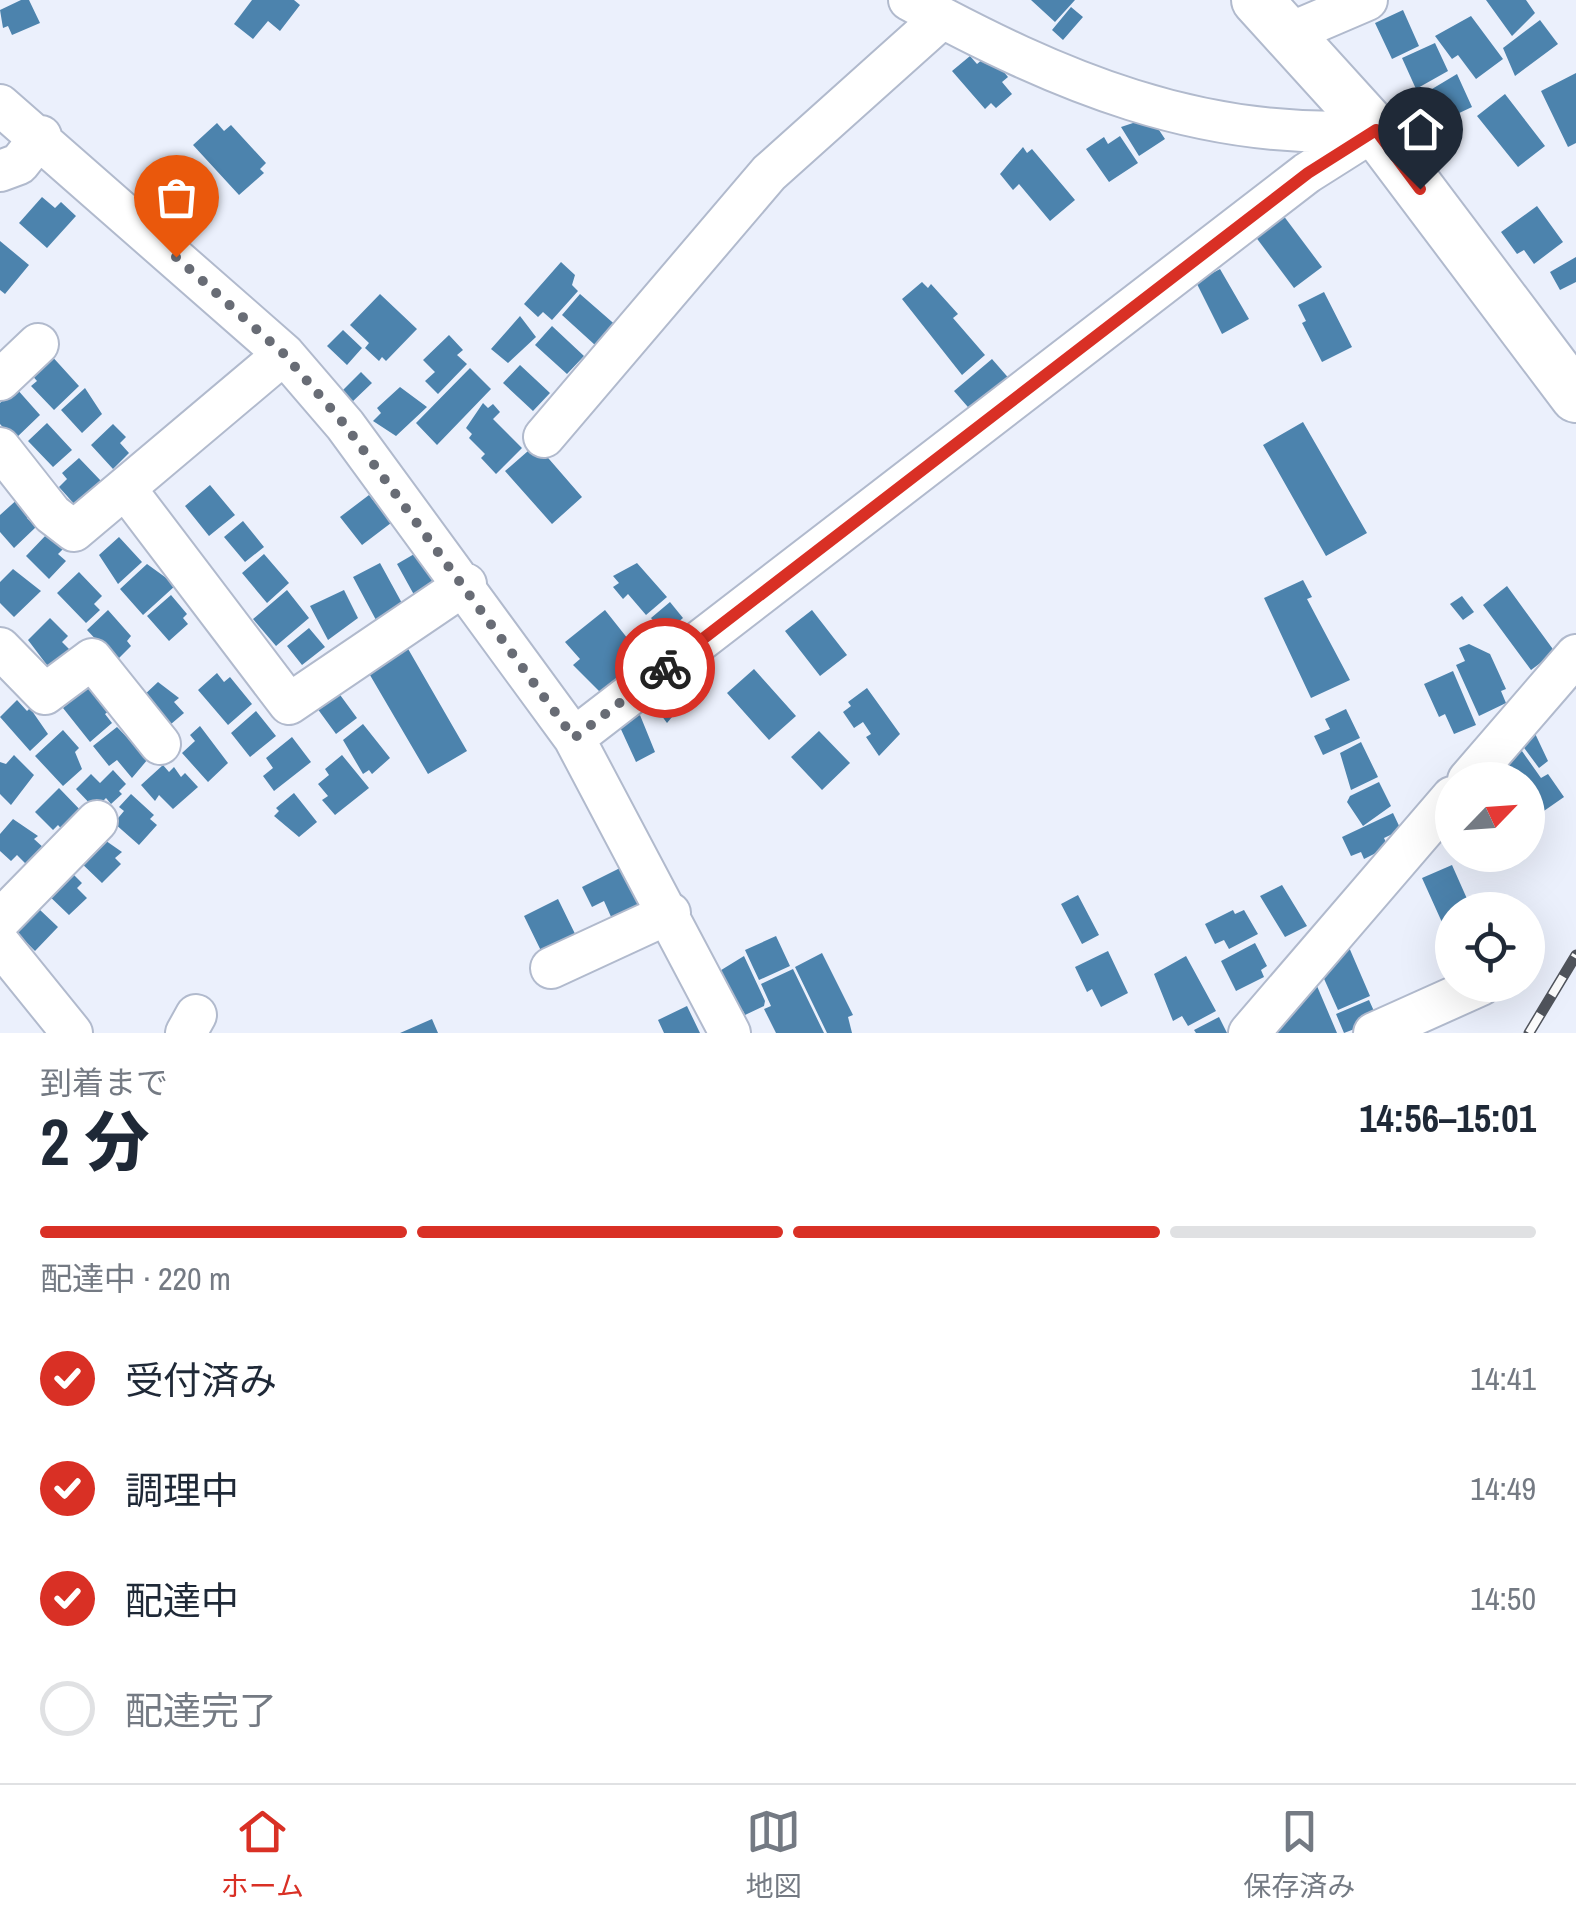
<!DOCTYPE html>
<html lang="ja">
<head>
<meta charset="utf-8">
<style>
  :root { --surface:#fff; --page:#f2f2f3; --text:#1f2937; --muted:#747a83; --line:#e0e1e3; --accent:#d93025 }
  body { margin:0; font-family:"Archivo Narrow","Noto Sans JP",sans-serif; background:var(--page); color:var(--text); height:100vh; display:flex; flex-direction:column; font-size:38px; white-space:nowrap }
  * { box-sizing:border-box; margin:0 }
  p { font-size:32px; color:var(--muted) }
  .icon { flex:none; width:55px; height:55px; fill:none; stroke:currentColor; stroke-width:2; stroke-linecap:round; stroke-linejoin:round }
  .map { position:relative; height:1033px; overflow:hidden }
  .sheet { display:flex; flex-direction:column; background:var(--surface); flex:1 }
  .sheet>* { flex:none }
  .needle { width:65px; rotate:65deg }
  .fabs { position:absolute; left:1435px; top:762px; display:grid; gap:20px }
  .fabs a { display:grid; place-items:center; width:110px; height:110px; border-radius:50%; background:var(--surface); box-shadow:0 10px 40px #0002; font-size:50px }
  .pin { position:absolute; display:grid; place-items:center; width:85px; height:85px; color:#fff; margin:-102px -42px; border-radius:50% 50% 50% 0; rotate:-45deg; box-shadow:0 0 10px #0007 }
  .pin .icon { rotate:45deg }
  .courier { position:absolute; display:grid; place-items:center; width:100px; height:100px; margin:-50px; border:8px solid #d93025; border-radius:50%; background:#fff; color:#222; box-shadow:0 2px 12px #0007 }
  .headline em { font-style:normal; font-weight:800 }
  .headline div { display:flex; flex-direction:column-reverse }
  .headline { display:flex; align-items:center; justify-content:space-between; height:170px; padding:0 40px }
  h1 { font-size:65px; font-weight:800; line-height:75px }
  .bar { display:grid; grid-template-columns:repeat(4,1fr); gap:15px 10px; align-content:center; height:120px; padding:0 40px }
  .bar i { height:12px; border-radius:8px; background:var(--line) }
  .bar .current { background:var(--accent) }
  .bar p { grid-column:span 4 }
  ol { padding:0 40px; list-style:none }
  li { display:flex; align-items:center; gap:30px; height:110px }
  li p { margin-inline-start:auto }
  li .icon { padding:10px; border-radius:50%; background:var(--accent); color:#fff; stroke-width:4 }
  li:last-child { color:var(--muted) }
  li i { width:55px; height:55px; border:5px solid var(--line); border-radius:50% }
  .tabs { display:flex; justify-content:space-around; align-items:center; height:140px; border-top:2px solid var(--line); background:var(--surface); font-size:28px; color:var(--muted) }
  .tabs a { display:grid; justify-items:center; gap:5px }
  .tabs .current { color:var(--accent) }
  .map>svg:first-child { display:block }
  .building { fill:#4c83ad }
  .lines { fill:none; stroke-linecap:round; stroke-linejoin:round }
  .minor-casing { stroke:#b1bacd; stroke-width:44 }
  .major-casing { stroke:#b1bacd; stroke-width:54 }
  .minor { stroke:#fff; stroke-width:40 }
  .major { stroke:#fff; stroke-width:50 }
  .rail-casing { stroke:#50545c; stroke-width:11 }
  .rail { stroke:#fdfdfd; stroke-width:8; stroke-dasharray:22; stroke-linecap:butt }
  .done { stroke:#686c75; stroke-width:10; stroke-dasharray:0 18 }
  .route { stroke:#d93025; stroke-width:12 }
</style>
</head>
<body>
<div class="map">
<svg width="1576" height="1033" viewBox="0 0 1576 1033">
  <rect width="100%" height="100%" fill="#ebf0fc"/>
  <path class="building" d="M21 0H29L40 23 12 35 8 26 3 28 0 10Z
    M252 0H294L300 5 280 31 268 21 253 39 234 24Z
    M1031 0H1075L1055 22Z
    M1486 0H1526L1535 13 1512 36Z
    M1071 7 1083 17 1063 40 1052 30Z
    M1403 10 1419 46 1392 59 1375 23Z
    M1471 16 1503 59 1476 79 1458 55 1452 59 1435 36Z
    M1540 20 1558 44 1515 76 1503 48Z
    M1435 43 1448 71 1416 89 1402 58Z
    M989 54 1008 77 1002 82 1012 94 996 108 991 103 985 109 952 71 970 56 977 64Z
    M1576 73V143L1568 147 1541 91Z
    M1457 74 1472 107 1440 122 1427 92Z
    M1505 94 1545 146 1518 167 1477 116Z
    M1145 119 1153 121 1165 139 1139 156 1121 127Z
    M217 123 224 131 231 125 266 163 260 169 264 173 239 195 193 145Z
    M1120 136 1138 163 1109 182 1086 149 1104 137 1108 144Z
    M1023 147 1027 153 1032 149 1075 200 1050 221 1019 184 1013 190 1000 174Z
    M42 197 55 208 61 202 76 216 47 248 19 223Z
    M1537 206 1563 242 1534 264 1524 250 1517 254 1501 232Z
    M1283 215 1322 267 1294 288 1255 236Z
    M0 241 29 265 5 294 0 290Z
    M1576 257V282L1560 290 1550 272Z
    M561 262 575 275 572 285 578 291 552 320 543 312 538 317 524 304Z
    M1220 269 1249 319 1222 334 1196 282Z
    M922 282 928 288 931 284 958 314 953 318 985 355 962 375 902 299Z
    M1324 292 1352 347 1322 362 1302 323 1306 321 1298 305Z
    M380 294 417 329 386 361 382 357 379 361 365 348 369 343 350 325Z
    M580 294 619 328 605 343 600 339 595 345 562 315Z
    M520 316 536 337 508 363 491 349Z
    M552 326 584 356 567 374 535 345Z
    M343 330 362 348 347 365 327 346Z
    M449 335 463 350 457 355 467 364 438 394 425 381 435 372 423 360Z
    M49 353 79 386 54 410 31 386 37 381 29 372Z
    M992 359 1012 382 974 414 954 391Z
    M520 365 550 393 533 411 503 383Z
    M470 368 491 389 437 445 416 423Z
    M361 372 372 383 350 404 340 393Z
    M400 387 427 407 396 436 373 421 381 413 377 408Z
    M16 388 40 415 14 440 0 424V403Z
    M85 388 102 414 82 433 61 410Z
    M483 403 488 408 493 404 500 412 493 419 522 448 496 474 481 458 485 454 469 438 472 434 466 428Z
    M1303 422 1367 533 1326 556 1263 445Z
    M47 423 72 450 53 467 28 441Z
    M113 424 126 437 120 443 129 453 113 469 91 445Z
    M536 444 582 497 552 524 505 471Z
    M79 458 102 482 76 506 59 487 67 479 62 473Z
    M210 485 235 515 209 536 185 506Z
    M369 495 391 523 362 545 340 517Z
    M20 497 34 512 27 518 36 527 14 548 0 532V515Z
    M243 521 264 547 245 562 224 537Z
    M47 534 63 549 58 554 66 561 49 579 26 556Z
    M119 537 142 562 118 584 99 555Z
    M416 553 438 591 418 602 397 564Z
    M264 554 289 583 267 603 242 573Z
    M380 563 403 605 376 620 353 577Z
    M637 563 667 597 646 615 628 594 623 599 613 587 619 583 613 576Z
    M147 564 176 585 143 615 120 589Z
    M13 569 41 591 14 617 0 603V582Z
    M79 572 102 596 94 604 100 610 86 623 57 593Z
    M1303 580 1312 597 1307 599 1350 680 1311 698 1264 598Z
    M1507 586 1555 652 1531 670 1483 605Z
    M287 590 309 618 276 646 253 619Z
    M344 590 358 618 328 640 310 606Z
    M171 595 187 614 183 618 188 624 169 641 147 616Z
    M1462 596 1474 612 1463 620 1450 604Z
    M670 602 683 618 664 634 651 618Z
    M108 610 131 636 127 641 131 646 116 661 87 630Z
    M605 610 628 639 623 644 641 668 605 697 573 665 580 659 565 642Z
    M812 610 847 655 820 676 785 631Z
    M50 618 68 636 62 642 70 650 53 673 28 640Z
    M309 628 325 647 302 665 287 646Z
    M1469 644 1490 654 1506 689 1501 691 1506 703 1479 716 1456 665 1465 661 1459 648Z
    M407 647 467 751 428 774 367 670Z
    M692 668 702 681 667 723 650 700Z
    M754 669 796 716 769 740 727 693Z
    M1453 671 1476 725 1454 734 1445 714 1439 717 1424 684Z
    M217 673 224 682 230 677 252 704 228 725 198 690Z
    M158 682 179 698 174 702 184 713 164 730 142 697Z
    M89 686 109 711 105 714 112 723 90 742 63 708Z
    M335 688 357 718 336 734 314 704Z
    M867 688 900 734 879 756 866 737 871 734 863 722 854 728 843 712 851 706 848 702Z
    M17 700 27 711 30 708 48 734 30 751 0 717Z
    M1346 709 1360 738 1323 755 1314 736 1330 729 1325 719Z
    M256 711 276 736 250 757 231 733Z
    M640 715 655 752 636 762 619 725Z
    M363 724 390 758 372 774 369 770 363 774 343 740Z
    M1531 725 1548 761 1539 768 1516 737Z
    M200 726 228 763 208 782 182 753 195 741 190 735Z
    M117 727 148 759 132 778 117 760 109 766 93 746Z
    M63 730 79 748 75 752 82 769 63 786 35 756Z
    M819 731 850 763 822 790 791 757Z
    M292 737 311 762 274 791 263 776 273 768 266 758Z
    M1361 742 1378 777 1351 790 1340 753Z
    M1517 744 1541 778 1548 774 1564 797 1528 822V780H1494Z
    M14 755 34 775 11 805 0 794V762L6 764Z
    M342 755 369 788 335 815 322 800 328 796 318 784 329 775 325 769Z
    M163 765 169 772 174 767 181 777 185 773 198 787 173 809 159 795 155 801 141 785Z
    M113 770 126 784 119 791 122 794 111 804 106 798 95 809 76 789 91 774 100 783Z
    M1379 782 1391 806 1363 826 1347 802 1350 796Z
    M59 788 86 816 67 835 58 825 53 830 35 812Z
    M294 793 317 822 299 837 274 816 279 811 276 808Z
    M131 794 154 815 150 819 157 825 139 845 114 823 124 811 119 807Z
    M1393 813 1401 830 1384 838 1388 847 1364 859 1361 852 1351 856 1342 837Z
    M13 819 38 836 34 839 45 849 29 867 17 855 11 861 0 851V834Z
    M99 836 122 852 115 858 121 864 102 883 77 859Z
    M628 864 641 905 612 919 604 901 592 907 582 887Z
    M1452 865 1472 910H1452V926L1445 929 1422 878Z
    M67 868 82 883 77 888 87 898 69 915 44 891Z
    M1282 885 1307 926 1285 937 1260 896Z
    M1078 895 1099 935 1082 944 1061 904Z
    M558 899 580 944 546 961 524 916Z
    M26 907 33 915 39 909 58 927 35 951 9 925Z
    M1233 910 1235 914 1244 910 1258 934 1229 949 1224 940 1215 944 1205 924Z
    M776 936 790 966 759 980 745 950Z
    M1255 943 1267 966 1261 970 1264 977 1236 991 1221 961Z
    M1348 945 1370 996 1338 1010 1321 972Z
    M1108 951 1128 993 1101 1007 1092 989 1087 992 1075 967Z
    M822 953 853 1015 848 1017 852 1033H827L795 967Z
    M744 956 765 1001 764 1006 745 1015 743 1011 738 1013 718 972Z
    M1186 956 1216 1011 1188 1026 1182 1016 1173 1021 1154 974Z
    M793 969 824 1033H776L764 1009 771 1006 761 984Z
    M1317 986 1337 1033H1273L1281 1029 1274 1013 1293 996Z
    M1369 1000 1378 1020 1344 1033 1336 1014Z
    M687 1006 700 1033H664L658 1020Z
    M1219 1017 1227 1033H1196L1194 1030Z
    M432 1019 438 1033H400Z"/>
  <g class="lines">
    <defs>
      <path id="minor" d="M909 0C1056 80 1202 143 1374 130
        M1290 33 1367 0
        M0 105 284 354 345 425 574 738 730 1033
        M0 171 19 164 41 136
        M0 380 38 344
        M544 437 769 173 942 18
        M0 448 52 514 74 531 284 354
        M125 488 289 704 466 584
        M0 648 45 694 92 659 160 744
        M574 738 1307 173 1375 130
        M1468 780 1576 655
        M0 920 97 821
        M0 944 72 1033
        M551 968 670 913
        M186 1033 196 1015
        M1249 1033 1452 797
        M1374 1033 1481 985"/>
      <path id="major" d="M1257 0 1375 130 1576 397"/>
    </defs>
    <use href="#minor" class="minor-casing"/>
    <use href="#major" class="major-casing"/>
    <use href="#minor" class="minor"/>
    <use href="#major" class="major"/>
    <defs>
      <path id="rail" d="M1529 1033 1576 955"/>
    </defs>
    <use href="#rail" class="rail-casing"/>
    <use href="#rail" class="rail"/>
  </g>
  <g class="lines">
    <path class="done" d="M176 257 284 354 345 425 574 738 665 668"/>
    <path class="route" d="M665 668 1308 173 1376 130 1420 189"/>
  </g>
</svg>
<div class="fabs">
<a><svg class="needle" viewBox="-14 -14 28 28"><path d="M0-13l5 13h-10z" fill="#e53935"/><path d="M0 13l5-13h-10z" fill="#747a83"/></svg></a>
<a><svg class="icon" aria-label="locate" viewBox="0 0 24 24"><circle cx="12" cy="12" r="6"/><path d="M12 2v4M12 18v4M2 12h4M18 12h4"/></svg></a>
</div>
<div class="pin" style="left:176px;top:257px;background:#ea580c"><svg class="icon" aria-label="bag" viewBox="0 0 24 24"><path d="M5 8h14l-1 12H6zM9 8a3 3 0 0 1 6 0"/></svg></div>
<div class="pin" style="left:1420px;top:189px;background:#1f2937"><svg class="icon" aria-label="home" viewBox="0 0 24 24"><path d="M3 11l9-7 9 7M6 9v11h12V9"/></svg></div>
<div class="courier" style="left:665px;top:668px"><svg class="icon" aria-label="bike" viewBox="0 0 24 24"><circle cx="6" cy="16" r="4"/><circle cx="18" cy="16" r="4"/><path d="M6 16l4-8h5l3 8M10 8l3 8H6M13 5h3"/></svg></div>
</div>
<section class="sheet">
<div class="headline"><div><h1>2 分</h1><p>到着まで</p></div><em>14:56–15:01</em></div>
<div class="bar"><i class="current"></i><i class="current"></i><i class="current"></i><i></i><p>配達中 · 220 m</p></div>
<ol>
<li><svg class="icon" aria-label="check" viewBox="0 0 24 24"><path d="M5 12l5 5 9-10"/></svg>受付済み<p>14:41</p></li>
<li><svg class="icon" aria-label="check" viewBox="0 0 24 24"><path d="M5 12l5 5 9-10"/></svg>調理中<p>14:49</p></li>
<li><svg class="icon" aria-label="check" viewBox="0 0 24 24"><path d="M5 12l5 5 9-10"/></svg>配達中<p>14:50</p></li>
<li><i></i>配達完了</li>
</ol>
</section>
<nav class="tabs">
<a class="current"><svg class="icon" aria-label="home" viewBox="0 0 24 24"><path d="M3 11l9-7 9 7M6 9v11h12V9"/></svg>ホーム</a>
<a><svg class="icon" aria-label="map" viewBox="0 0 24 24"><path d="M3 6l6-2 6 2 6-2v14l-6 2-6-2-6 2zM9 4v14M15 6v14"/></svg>地図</a>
<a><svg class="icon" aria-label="saved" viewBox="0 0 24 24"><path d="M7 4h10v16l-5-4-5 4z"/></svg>保存済み</a>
</nav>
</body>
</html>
